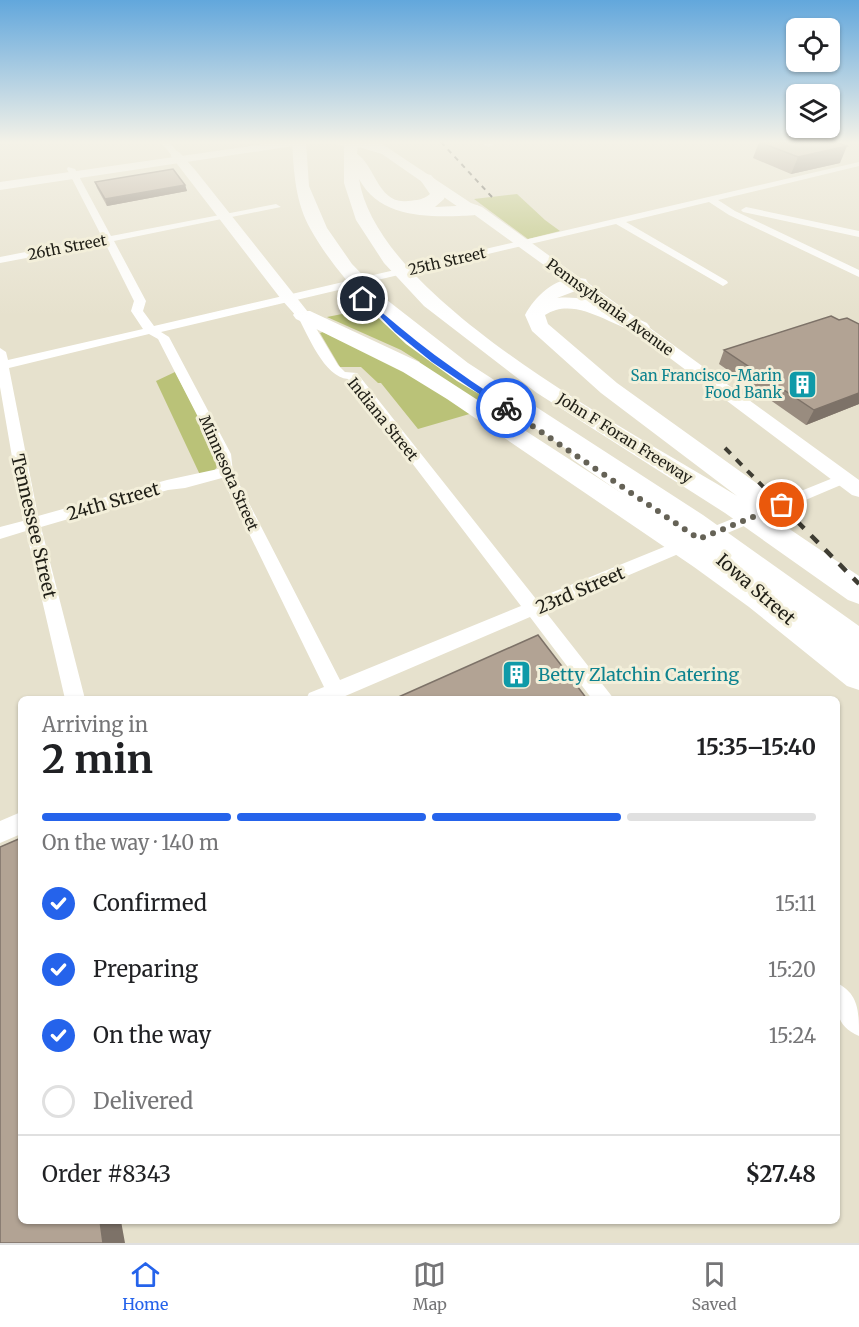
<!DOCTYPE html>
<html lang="en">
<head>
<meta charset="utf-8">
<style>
  :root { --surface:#fff; --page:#f2f2f2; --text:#202124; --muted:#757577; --line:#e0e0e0; --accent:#2563eb }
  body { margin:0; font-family:Merriweather,serif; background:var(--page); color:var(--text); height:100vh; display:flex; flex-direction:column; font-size:22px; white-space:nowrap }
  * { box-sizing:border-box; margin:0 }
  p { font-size:20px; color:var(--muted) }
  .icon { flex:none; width:33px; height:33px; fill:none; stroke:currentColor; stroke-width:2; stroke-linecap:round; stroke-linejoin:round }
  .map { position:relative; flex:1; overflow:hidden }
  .details { position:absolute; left:18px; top:696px; width:822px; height:528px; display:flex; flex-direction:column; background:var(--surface); border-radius:9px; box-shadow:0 2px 4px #0004 }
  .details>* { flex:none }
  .fabs { position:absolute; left:786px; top:18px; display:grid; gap:12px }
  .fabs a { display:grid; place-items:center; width:54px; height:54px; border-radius:9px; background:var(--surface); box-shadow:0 2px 4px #0004; font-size:30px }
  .pin { position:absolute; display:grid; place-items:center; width:51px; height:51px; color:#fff; margin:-26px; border:3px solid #fff; border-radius:50%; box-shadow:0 2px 6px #0007 }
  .courier { position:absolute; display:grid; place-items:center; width:60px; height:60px; margin:-30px; border:4px solid #2563eb; border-radius:50%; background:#fff; color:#222; box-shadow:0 2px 8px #0007 }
  .headline em { font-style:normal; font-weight:700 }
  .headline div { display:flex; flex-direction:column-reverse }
  .headline { display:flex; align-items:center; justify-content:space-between; height:102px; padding:0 24px }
  h1 { font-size:39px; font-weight:700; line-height:45px }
  .bar { display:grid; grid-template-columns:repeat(4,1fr); gap:9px 6px; align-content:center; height:72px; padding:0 24px }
  .bar i { height:8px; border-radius:4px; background:var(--line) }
  .bar .selected { background:var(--accent) }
  .bar p { grid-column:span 4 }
  .line { display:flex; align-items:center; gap:15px; padding:0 24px; border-top:2px solid var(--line) }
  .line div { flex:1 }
  ol { padding:0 24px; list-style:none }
  li { display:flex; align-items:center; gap:18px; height:66px }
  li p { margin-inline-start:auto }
  li .icon { padding:6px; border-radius:50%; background:var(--accent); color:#fff; stroke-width:4 }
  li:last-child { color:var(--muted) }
  li i { width:33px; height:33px; border:3px solid var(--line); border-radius:50% }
  .tabs { display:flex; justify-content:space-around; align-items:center; height:84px; border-top:2px solid var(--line); background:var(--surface); font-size:16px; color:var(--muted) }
  .tabs a { display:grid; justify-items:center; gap:3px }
  .tabs .selected { color:var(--accent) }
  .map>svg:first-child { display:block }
  .green { fill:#bac278 }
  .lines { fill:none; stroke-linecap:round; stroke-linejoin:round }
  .street { fill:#fff; fill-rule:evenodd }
  .secondary { fill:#fff; fill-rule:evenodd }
  .primary { fill:#fff; fill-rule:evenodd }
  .highway { fill:#fff; fill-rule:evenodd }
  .rail-far2 { stroke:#3f3d33; stroke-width:2; stroke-dasharray:5 5; stroke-linecap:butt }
  .rail-far1 { stroke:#3f3d33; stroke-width:4; stroke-dasharray:8 8; stroke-linecap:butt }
  .rail { stroke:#3f3d33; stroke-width:4.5; stroke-dasharray:10 10; stroke-linecap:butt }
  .wall { fill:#998c7f }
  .shaded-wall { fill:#7d7268 }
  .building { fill:#b2a394; stroke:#7d7268; stroke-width:1.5 }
  .route { fill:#2563eb }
  .done { stroke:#656256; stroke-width:6; stroke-dasharray:0 10.8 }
  .labels { text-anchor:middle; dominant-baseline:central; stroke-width:6; stroke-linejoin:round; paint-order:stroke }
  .far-street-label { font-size:15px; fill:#1f1e16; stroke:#f3efda }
  .far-culture-label { font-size:15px; fill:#0d838f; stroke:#f3efda; text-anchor:end }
  .street-label { font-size:18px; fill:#1f1e16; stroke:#f3efda }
  .culture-label { font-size:18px; fill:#0d838f; stroke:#f3efda; text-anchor:start }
</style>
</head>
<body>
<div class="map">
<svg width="859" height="1243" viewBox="0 0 859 1243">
  <rect width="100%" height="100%" fill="#e6e1cd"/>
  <path class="green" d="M517 194 545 220 560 231 528 239 474 199Z
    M372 308 433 362 497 406 418 429 381 383H378L361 367H340L320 333 323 332 409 372 420 362 401 350 327 317Z
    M175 372 220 457C219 469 212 474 201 477L156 381Z"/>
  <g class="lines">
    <path class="street" d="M161 142H169L179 154 178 156H172Z
      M479 142H488L493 145 489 147Z
      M859 162V166L718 200 735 211 859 270V277L729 215 709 202 626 222 727 281 728 283 723 286 616 224 356 285 415 339 484 387 486 390 479 394 457 381 406 344 347 288 161 332 169 337 231 454 233 472 340 680 521 606 348 379C324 377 308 335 297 315L299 313H307L338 365 345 372 357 373 536 599 686 538 572 459 570 456 572 453H582L700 532 838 476H848L850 479 848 482 711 540 742 567 744 571 742 575 736 577 730 575 697 546 545 611 614 699H592L530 617 343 697 306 699 309 693 324 687 222 478 185 488 168 490 41 527 85 699H65L26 531 0 539V527L23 521 0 387V348L6 352 8 360 143 329 131 311 134 301 105 243 0 263V257L102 237 67 169 68 167 75 169 111 236 276 204 281 207 114 241 146 301 143 311 154 326ZM149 334 158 339 217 454 218 469 167 480 38 516 9 368Z
      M746 207 859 231V237L743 212 741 210Z
      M21 812V834L0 843V821Z
      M837 983C859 994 859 1012 859 1036 833 1025 837 1007 837 983Z"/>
    <path class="secondary" d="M175 151 179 152 196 171 308 312 311 315 308 318H298L281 299 171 156V152Z
      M579 279 584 280 859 480V497L852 495 574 286 572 283 574 280Z"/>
    <path class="primary" d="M278 142H306L300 145 0 190V182Z
      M333 142H379L471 203 482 207 587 283 579 288 573 286 472 213 461 209 382 154 362 148 335 144Z"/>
    <path class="highway" d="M292 142H306L309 186 327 228 352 264 387 300 468 363 703 515 859 626V690L847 686 749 607 694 567 447 399 403 372 296 319 293 315 296 311H310L419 362 742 571C673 519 601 472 529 424 449 370 360 316 311 230 295 202 294 173 292 142Z
      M344 142H358L357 154C375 165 378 205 408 201 417 200 423 200 430 194L419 178 426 174 431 175 446 193 444 199 435 207 477 205 485 210C479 217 468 215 459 216 421 217 379 216 359 179 378 302 637 434 737 496L601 393 532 331 525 315C536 294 560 273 586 279L588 283 586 287 557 298C590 295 619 310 647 323L650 327 647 331 640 333C611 326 575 295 545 315L548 324 617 383 791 508 795 515 791 522 782 524 859 576V604L848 600 725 513 537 393 424 306 384 263 356 220 344 183Z"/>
    <path class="rail-far2" d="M441 142 492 197"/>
    <path class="rail-far1" d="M725 448 785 509"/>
    <path class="rail" d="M783 507 859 584"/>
  </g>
  <path class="wall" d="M759 142 840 163 791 174 753 158Z
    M95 182 185 185 187 191 107 206 97 188Z
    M839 320 859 404 806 425 719 364 724 350Z"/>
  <path class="shaded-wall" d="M847 146 840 163 791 174 798 157Z
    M185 185 187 191 107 206 105 199Z
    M859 393V404L806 425 814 410Z
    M100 1221H121L125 1243H103Z"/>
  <path class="building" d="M759 142H836L847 146 798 157Z
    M173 169 185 185 105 199 95 182Z
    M831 316 839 320 847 318 859 324V393L814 410 724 350Z
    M538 635 587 699H394Z
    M21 838V1221H100L103 1243H0V847Z"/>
  <linearGradient id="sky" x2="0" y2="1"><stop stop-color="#62a7dc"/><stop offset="0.45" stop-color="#f4f2e8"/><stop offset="1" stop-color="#f4f2e8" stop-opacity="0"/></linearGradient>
  <rect width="859" height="316" fill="url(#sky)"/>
  <path class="route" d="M361 297H365C410 339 458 373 509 406V410H503L432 362 395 332Z"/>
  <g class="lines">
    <path class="done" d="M506 408 699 539 782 505"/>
  </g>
  <defs>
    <symbol id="building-square" viewBox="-11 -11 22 22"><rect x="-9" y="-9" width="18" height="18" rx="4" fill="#0f9aa8" stroke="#f3efda"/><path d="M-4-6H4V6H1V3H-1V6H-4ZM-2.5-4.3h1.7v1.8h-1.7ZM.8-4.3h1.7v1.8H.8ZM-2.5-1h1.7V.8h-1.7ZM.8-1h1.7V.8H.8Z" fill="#fff"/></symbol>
  </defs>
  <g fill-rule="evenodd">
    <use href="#building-square" x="786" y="368" width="33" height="33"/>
    <use href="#building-square" x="500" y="658" width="33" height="33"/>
  </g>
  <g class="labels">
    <g class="far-street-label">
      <text transform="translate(67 247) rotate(-11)">26th Street</text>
      <text transform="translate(447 261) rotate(-13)">25th Street</text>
      <text transform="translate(610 307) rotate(36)">Pennsylvania Avenue</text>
      <text transform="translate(383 419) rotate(51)">Indiana Street</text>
      <text transform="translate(625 438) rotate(32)">John F Foran Freeway</text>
      <text transform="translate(229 473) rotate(66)">Minnesota Street</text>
    </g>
    <g class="far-culture-label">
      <text x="782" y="375">San Francisco-Marin<tspan x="782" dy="17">Food Bank</tspan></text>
    </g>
    <g class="street-label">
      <text transform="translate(113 501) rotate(-16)">24th Street</text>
      <text transform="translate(34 526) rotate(77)">Tennessee Street</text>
      <text transform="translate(756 589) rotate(41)">Iowa Street</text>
      <text transform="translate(580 590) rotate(-23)">23rd Street</text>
    </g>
    <g class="culture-label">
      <text x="538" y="674">Betty Zlatchin Catering</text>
    </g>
  </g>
</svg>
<div class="fabs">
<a><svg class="icon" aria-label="locate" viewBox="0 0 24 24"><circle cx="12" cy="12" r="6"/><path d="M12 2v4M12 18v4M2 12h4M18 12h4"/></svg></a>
<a><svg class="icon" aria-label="layers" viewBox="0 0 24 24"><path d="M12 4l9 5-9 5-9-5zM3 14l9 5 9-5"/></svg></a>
</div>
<div class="pin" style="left:782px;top:505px;background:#ea580c"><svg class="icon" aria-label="bag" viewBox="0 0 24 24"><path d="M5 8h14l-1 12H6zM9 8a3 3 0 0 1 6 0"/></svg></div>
<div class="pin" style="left:363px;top:299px;background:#1f2937"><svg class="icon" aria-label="home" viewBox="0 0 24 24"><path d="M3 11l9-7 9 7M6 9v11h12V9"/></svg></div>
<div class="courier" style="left:506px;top:408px"><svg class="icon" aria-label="bike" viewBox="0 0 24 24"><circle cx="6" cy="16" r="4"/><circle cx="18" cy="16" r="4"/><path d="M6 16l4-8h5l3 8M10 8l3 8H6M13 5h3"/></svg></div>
<section class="details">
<div class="headline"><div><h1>2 min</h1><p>Arriving in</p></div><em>15:35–15:40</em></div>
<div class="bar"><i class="selected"></i><i class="selected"></i><i class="selected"></i><i></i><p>On the way · 140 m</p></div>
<ol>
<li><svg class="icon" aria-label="check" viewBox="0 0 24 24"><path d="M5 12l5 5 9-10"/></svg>Confirmed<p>15:11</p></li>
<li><svg class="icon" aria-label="check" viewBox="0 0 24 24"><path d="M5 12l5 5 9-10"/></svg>Preparing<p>15:20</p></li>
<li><svg class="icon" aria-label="check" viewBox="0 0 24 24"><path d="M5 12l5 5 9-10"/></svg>On the way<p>15:24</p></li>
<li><i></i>Delivered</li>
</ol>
<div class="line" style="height:78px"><div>Order #8343</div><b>$27.48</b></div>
</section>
</div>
<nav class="tabs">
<a class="selected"><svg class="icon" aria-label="home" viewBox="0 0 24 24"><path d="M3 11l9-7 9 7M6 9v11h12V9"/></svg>Home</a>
<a><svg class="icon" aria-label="map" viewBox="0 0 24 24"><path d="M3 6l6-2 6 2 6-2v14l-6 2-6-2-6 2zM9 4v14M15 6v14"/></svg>Map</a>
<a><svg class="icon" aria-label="saved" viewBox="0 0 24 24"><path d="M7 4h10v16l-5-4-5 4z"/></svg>Saved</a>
</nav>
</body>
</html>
